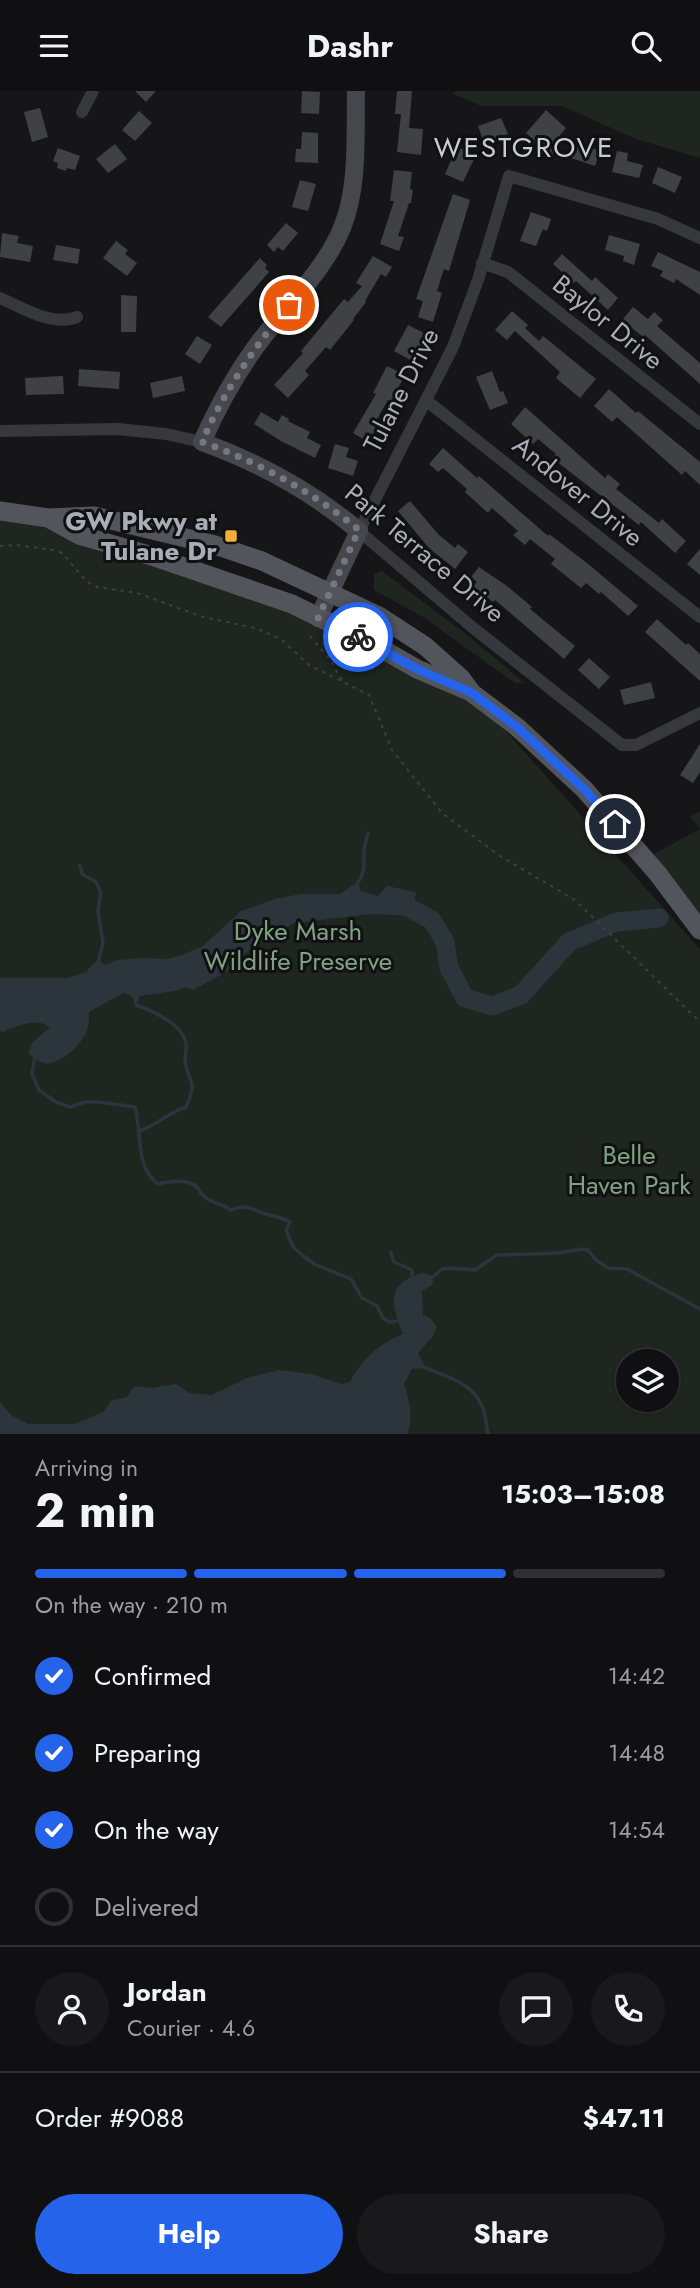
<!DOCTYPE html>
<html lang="en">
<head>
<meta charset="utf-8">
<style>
  :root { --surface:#101012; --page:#19191b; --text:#f1f3f6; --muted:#9c9d9f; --line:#303032; --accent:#2563eb }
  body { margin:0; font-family:Jost,sans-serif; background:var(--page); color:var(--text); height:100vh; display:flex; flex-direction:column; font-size:26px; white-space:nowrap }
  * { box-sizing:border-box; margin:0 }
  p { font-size:23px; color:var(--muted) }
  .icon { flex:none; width:38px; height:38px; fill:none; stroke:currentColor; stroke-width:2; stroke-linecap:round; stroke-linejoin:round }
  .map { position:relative; height:1343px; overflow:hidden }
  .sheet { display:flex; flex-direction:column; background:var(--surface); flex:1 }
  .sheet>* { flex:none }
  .controls { position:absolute; left:616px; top:1258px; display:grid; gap:14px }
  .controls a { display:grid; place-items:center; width:63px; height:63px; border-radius:50%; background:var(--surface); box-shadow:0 2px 5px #0004,0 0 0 2px var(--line); font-size:35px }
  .pin { position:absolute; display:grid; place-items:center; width:60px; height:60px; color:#fff; margin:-30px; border:4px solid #fff; border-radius:50%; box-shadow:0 2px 7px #0007 }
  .courier { position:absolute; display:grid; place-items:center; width:70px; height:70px; margin:-35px; border:5px solid #2563eb; border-radius:50%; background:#fff; color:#222; box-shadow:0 2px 9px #0007 }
  .headline em { font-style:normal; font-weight:700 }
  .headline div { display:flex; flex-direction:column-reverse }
  .headline { display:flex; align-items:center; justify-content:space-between; height:119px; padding:0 35px }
  h1 { font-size:46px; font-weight:700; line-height:52px }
  .bar { display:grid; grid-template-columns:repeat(4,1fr); gap:10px 7px; align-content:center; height:84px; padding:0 35px }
  .bar i { height:9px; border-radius:5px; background:var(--line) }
  .bar .active { background:var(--accent) }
  .bar p { grid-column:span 4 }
  .line { display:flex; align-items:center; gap:18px; padding:0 35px; border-top:2px solid var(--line) }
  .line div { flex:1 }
  .round { display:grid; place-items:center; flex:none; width:74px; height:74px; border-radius:37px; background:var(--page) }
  ol { padding:0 35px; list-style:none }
  li { display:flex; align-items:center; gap:21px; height:77px }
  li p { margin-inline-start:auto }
  li .icon { padding:7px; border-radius:50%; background:var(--accent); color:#fff; stroke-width:4 }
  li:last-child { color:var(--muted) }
  li i { width:38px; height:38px; border:4px solid var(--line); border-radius:50% }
  .button { display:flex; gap:14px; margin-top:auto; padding:14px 35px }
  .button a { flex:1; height:80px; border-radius:42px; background:var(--accent); color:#fff; font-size:28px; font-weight:700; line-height:80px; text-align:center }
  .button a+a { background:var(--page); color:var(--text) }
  header { display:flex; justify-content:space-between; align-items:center; height:91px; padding:0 35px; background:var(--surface); font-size:32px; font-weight:700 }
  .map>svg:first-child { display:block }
  .green { fill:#1e261f; fill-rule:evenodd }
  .water { fill:#2c353c }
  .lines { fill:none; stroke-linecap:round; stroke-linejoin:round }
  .stream { stroke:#2c353c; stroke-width:3.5 }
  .river { stroke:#2c353c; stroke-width:19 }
  .building { fill:#404145 }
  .path { stroke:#3d3f44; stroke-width:2; stroke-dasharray:3.5 5; stroke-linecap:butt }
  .street { stroke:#37383d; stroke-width:12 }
  .secondary { stroke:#45474d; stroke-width:18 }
  .primary { stroke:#53555c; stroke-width:19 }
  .done { stroke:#757880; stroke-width:7; stroke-dasharray:0 12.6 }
  .route { stroke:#2563eb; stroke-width:9 }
  .poi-dot { fill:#f2b134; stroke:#111113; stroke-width:2.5 }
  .labels { text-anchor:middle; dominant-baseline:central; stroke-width:6; stroke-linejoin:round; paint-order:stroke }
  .street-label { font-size:26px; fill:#a8adb8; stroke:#111113 }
  .poi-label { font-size:26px; font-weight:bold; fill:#a8adb8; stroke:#111113; text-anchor:end }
  .park-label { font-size:26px; fill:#7fa381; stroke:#111113 }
  .neighbourhood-label { font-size:28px; letter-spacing:2px; fill:#c9ccd4; stroke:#111113 }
</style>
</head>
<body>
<header><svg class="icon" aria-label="menu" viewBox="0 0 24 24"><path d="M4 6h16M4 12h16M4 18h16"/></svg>Dashr<svg class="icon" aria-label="search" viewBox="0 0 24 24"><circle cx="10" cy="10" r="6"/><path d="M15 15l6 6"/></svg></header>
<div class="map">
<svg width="700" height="1343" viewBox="0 0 700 1343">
  <rect width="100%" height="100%" fill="#161618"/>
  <path class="green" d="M456 0H700V67L636 48 562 15H481L453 3Z
    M0 421 200 480 472 602 700 858V1343H0ZM628 1270H667V1309H628Z
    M382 480 462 540 525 592H515L423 526 374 499V484Z
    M700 720V843L646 767 700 738 690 726Z"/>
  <path class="water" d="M358 791 361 800 378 805 387 795 416 801 412 827 405 824 372 823 294 832 248 860 228 880 193 899 185 896 175 900 140 905 136 914 131 904 123 902 89 921C89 929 89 937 85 944 79 956 57 976 43 972 38 970 33 966 28 963L33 951 50 936C35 926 18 935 3 941L0 940V887H67L86 881 98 868 105 874 117 869 144 867 167 868 182 864 203 855 241 820 275 808 301 803H340Z
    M422 1182 434 1185 432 1194 422 1200 423 1224 430 1227 437 1236 433 1245 418 1262 426 1277 412 1278 404 1293C409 1308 414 1329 407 1343H0V1311L11 1324 28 1333H75L103 1321 111 1310 127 1306 134 1295 151 1297 176 1293 190 1302 212 1304 247 1287 280 1279 311 1283 341 1293 350 1291C363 1267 379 1253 403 1243 392 1216 384 1193 422 1182Z"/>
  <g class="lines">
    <path class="stream" d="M80 774 82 783 96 791 101 802 98 819 103 852 98 872
      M357 793C366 781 363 774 364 760 364 754 367 748 368 742
      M136 912V914C153 920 182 933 186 952 187 958 185 963 185 969 187 991 199 988 186 1016 168 1022 157 1034 139 1040
      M35 965 32 983 39 999 56 1011 70 1016 85 1011H99L135 1016C142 1040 135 1077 158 1093 170 1090 188 1087 198 1097 200 1100 201 1104 205 1106 212 1112 223 1113 231 1119 246 1113 249 1117 263 1122 273 1126 281 1125 290 1131L286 1139 293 1156 306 1167 314 1173 351 1188 362 1207 377 1215 383 1227 389 1231 396 1230
      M391 1162 394 1171 412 1179V1185
      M434 1185 442 1178 451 1177 475 1179 497 1164 558 1162 583 1158 588 1159 596 1169 608 1177 627 1178 700 1218
      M426 1277C447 1285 473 1293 482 1315 486 1323 486 1334 488 1343"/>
    <path class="river" d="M388 814 405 815 432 829 445 851 449 877 465 907 492 915 521 904 569 851 616 831 659 827"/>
  </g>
  <path class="building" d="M135 0H156L146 11Z
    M302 0 320 1 319 23 301 22Z
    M397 0H412L409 37 423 38 421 64 397 61 401 23H395Z
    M40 17 48 46 32 51 24 21Z
    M546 19 566 37 555 50 561 55 552 65 526 42Z
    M139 20 152 32 135 50 122 39Z
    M501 27 508 43 484 52 478 35Z
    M302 41 318 42V72L295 71 296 58H301Z
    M573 51 600 60 595 75 568 66Z
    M115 53 127 68 108 82 96 68Z
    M457 56 476 64 463 91 445 83Z
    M58 57 80 65 75 79 67 77 66 80 57 77 58 72 53 70Z
    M617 60 628 62 627 70 643 74 639 87 612 81Z
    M658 76 682 86 675 102 652 92Z
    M394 79 412 81 410 98 413 99 411 112H409L398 145 404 146 399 160 380 153 394 110H390Z
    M300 89 316 93 308 120 292 116Z
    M453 103 470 109 449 180 444 178 437 200 442 202 433 231 418 226 423 210 416 208Z
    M531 121 551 128 547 140 543 138 536 155 520 150Z
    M286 132 298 142 283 160 278 156 274 161 267 154Z
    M2 142 19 145 17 152 33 155 30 171 0 166Z
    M609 144 640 153 634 174 623 170 624 165 605 159Z
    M116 150 128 159 125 163 137 172 127 185 103 167Z
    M56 154 80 158 78 173 53 169Z
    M658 161 700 181V204L676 188 674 192 660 185 663 180 651 175Z
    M562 163 592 190 595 186 618 207 608 219 576 190 574 192 553 173Z
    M373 165 392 176 386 186 381 183 365 210 366 211 353 228 354 229 330 259 326 256 305 280 309 284 288 307 274 294 303 262 301 260 344 208 348 211 362 195 356 192Z
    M260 167 267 174 265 177 269 181 221 236 208 226Z
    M121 204 137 205 136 241H121Z
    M633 216 648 228 654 221 663 229 657 235 700 272V293L645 244 643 246 622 229Z
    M512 220 528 234 525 237 539 250 543 245 596 288 580 307 556 287 560 281 515 240 507 249 495 239Z
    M408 234 428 244 414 271 394 260Z
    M197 245 212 254 200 273 185 263Z
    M387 275 405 284 391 311 388 309 377 328 383 332 371 353 353 342 376 303 373 302Z
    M79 278 120 281 119 298 78 295Z
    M492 280 500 301 503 300 508 312 490 319 476 286Z
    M63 285 64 303 26 304 25 287Z
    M182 285 185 300 153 307 150 292Z
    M609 298 636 322 638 320 700 371V394L685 380 682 384 617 326 612 331 594 315Z
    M525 316 605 387 608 383 620 393 616 398 659 432 662 428 686 450 675 462 641 431 639 434 552 367 556 363 538 348 533 353 511 333Z
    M261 321 278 331 282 324 289 328 288 330 310 341 307 347 321 354 315 367 281 350 254 333Z
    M335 353 349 357 346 366 358 370 353 385 328 377Z
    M443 357 477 387 479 385 548 445 549 443 587 472 638 515 628 525 601 501 599 503 586 492 581 497 551 473 555 468 530 448 525 454 513 444 518 440 492 417 488 422 465 401 467 398 443 377 438 381 429 373Z
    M410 410 439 444 455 457 458 453 468 461 455 478 429 457 398 420Z
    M700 458V484L687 473Z
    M479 476 507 495 532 516 530 518 575 555 564 568 495 509 493 511 473 495 477 491 471 486Z
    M657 528 686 554 688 552 700 563V590L645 541Z
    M589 567 610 586 599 598 578 579Z
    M651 591 655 607 624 614 620 599Z
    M700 653V681L693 692 680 684Z"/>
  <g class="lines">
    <path class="path" d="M0 455 17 454 53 459 62 462 86 490 97 496 137 502 203 526 255 537 281 548 309 574 369 604 392 659 442 722 500 765 575 809 700 931
      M310 545 331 570 342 590"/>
    <path class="street" d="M82 21 93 0
      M700 147 658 128 509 85 478 189 453 256 359 440 472 536 622 654H636L700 622
      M482 172 508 181 700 333
      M0 207C23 217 52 236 77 226
      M427 310 700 526
      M0 340 118 338 166 343 202 351"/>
    <path class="secondary" d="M318 527 359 440C311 400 260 372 202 351 219 313 238 278 264 245 291 210 325 178 342 137 359 95 355 45 356 0"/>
    <path class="primary" d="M0 420 48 427 94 425 215 454 262 470 379 525 425 555 461 587 472 602 517 636 584 698 658 783 700 839
      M48 427 79 444 152 465 292 513 377 555 417 578 471 601"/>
  </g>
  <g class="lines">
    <path class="done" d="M289 214C254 257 224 300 202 351 260 372 311 400 359 439L318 527 358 546"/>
    <path class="route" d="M358 546 417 578 472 602 517 636 584 698 615 733"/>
  </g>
  <rect class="poi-dot" x="224" y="438" width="14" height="14" rx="3.5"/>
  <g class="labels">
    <g class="street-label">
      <text transform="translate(608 231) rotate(39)">Baylor Drive</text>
      <text transform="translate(401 299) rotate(-63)">Tulane Drive</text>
      <text transform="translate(578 400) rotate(39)">Andover Drive</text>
      <text transform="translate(425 462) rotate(40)">Park Terrace Drive</text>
    </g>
    <g class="poi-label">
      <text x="217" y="430">GW Pkwy at<tspan x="217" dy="30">Tulane Dr</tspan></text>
    </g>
    <g class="park-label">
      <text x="298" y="840">Dyke Marsh<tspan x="298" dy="30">Wildlife Preserve</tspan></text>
      <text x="629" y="1064">Belle<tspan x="629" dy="30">Haven Park</tspan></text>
    </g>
    <g class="neighbourhood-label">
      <text x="524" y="56">WESTGROVE</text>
    </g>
  </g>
</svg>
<div class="controls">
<a><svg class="icon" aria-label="layers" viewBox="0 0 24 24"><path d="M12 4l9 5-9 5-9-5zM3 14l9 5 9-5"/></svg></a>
</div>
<div class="pin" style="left:289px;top:214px;background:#ea580c"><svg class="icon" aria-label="bag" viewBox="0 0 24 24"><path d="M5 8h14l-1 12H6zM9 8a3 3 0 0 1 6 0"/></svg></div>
<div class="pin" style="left:615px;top:733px;background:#1f2937"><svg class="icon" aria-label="home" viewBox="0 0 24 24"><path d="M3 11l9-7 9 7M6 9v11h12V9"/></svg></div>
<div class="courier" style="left:358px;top:546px"><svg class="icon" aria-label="bike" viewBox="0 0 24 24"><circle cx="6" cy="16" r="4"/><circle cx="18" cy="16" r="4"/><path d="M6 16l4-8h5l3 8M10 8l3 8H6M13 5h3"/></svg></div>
</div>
<section class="sheet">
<div class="headline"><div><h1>2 min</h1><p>Arriving in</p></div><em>15:03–15:08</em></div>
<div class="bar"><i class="active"></i><i class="active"></i><i class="active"></i><i></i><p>On the way · 210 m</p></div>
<ol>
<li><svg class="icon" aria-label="check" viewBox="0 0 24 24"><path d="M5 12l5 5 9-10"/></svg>Confirmed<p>14:42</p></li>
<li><svg class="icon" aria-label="check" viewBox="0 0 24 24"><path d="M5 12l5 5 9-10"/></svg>Preparing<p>14:48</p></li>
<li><svg class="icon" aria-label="check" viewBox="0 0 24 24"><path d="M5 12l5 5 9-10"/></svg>On the way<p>14:54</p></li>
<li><i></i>Delivered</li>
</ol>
<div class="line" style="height:126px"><a class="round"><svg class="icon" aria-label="person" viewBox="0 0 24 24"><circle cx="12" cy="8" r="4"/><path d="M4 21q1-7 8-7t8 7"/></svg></a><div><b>Jordan</b><p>Courier · 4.6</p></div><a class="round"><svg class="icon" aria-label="chat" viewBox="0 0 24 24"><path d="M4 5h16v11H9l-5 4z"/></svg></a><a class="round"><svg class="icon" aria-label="phone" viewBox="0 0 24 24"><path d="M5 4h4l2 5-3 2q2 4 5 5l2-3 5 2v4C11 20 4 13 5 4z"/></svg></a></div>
<div class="line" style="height:91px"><div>Order #9088</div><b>$47.11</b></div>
<div class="button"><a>Help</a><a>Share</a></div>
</section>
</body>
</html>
